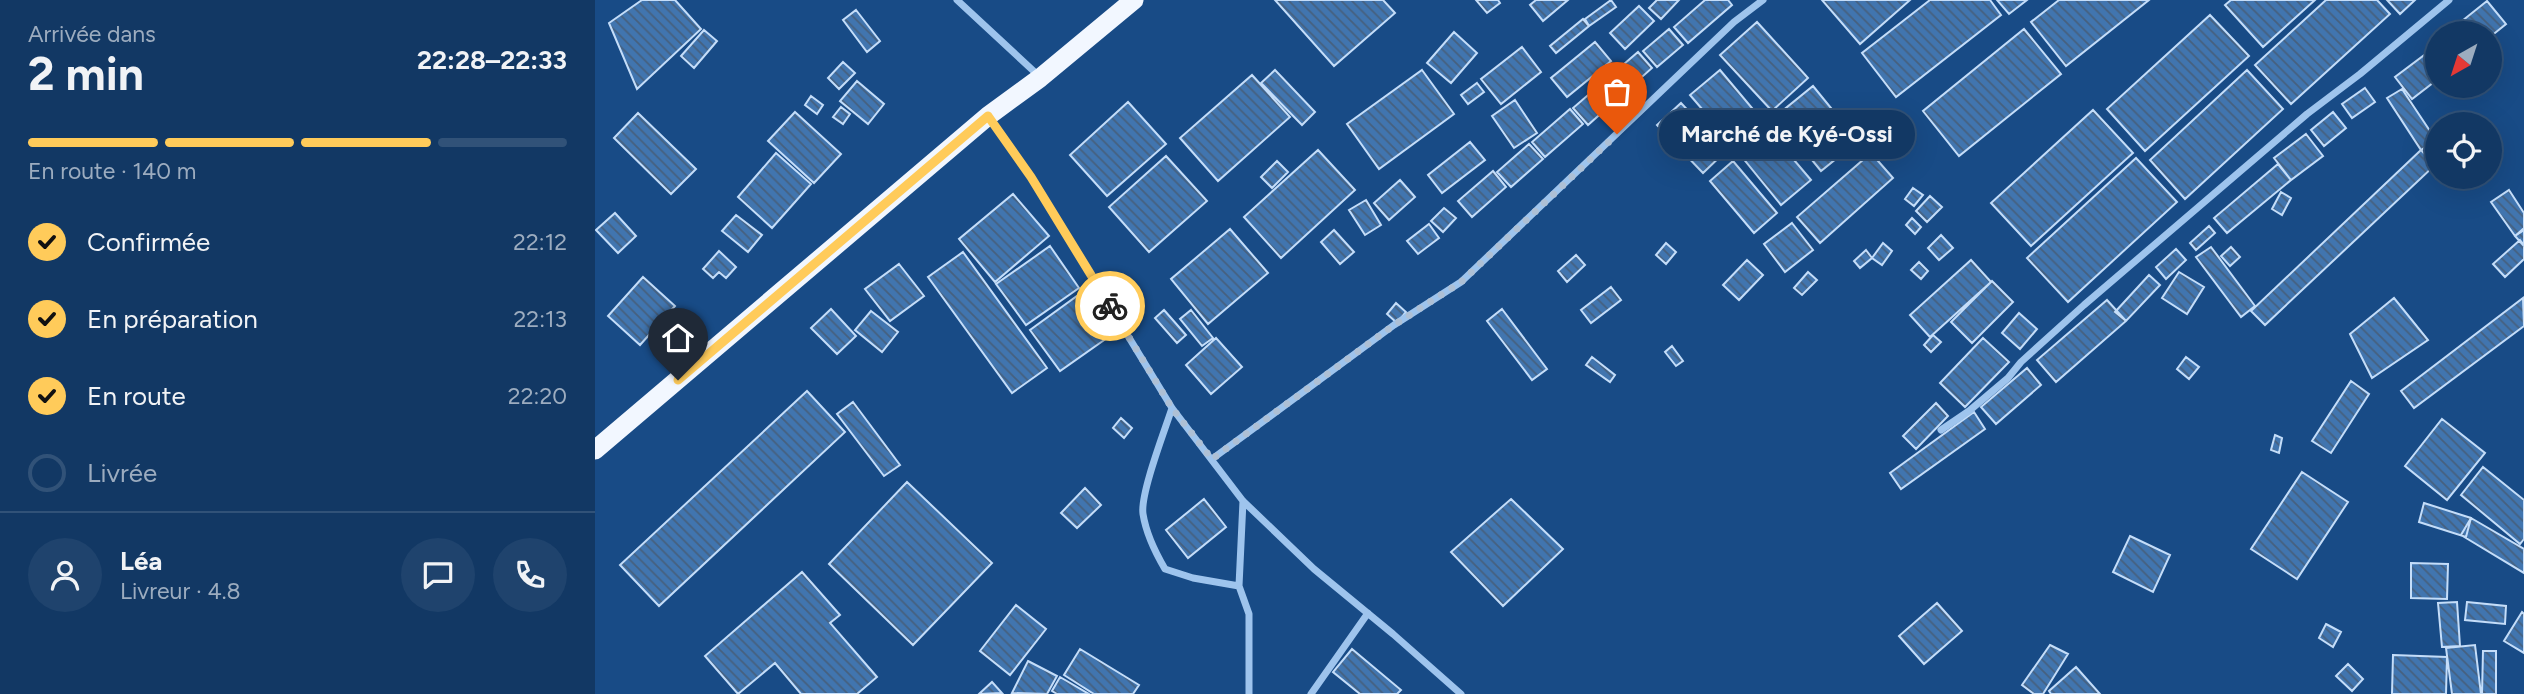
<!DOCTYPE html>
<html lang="fr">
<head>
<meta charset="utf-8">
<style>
  :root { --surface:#123864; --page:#1f436d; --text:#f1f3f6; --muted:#9cacbf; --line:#315278; --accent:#ffcb5a }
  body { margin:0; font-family:Figtree,sans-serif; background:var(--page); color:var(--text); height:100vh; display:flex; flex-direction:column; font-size:26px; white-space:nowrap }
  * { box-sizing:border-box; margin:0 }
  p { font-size:23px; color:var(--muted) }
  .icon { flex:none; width:38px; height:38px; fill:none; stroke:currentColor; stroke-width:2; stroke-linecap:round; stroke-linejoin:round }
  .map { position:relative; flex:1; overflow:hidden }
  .panel { display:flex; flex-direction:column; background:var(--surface); width:595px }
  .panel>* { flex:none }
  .needle { width:46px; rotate:219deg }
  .fabs { position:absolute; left:1830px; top:21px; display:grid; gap:14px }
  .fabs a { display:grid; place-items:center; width:77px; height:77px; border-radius:50%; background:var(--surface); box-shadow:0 7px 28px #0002,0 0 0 2px var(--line); font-size:35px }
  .pin { position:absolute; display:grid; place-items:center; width:60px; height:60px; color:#fff; margin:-72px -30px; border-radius:50% 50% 50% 0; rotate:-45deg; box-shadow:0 0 7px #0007 }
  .pin .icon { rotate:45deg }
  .courier { position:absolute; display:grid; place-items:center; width:70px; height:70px; margin:-35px; border:5px solid #ffcb5a; border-radius:50%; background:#fff; color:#222; box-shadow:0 2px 9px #0007 }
  .bubble { position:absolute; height:49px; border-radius:24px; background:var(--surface); box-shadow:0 7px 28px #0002,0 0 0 2px var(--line); font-size:23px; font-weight:700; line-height:49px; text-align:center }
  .overview em { font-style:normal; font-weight:700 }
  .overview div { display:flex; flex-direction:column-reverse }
  .overview { display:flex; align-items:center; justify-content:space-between; height:119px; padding:0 28px }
  h1 { font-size:46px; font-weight:700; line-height:52px }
  .bar { display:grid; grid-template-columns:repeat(4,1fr); gap:10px 7px; align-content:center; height:84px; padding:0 28px }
  .bar i { height:9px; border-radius:5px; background:var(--line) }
  .bar .current { background:var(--accent) }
  .bar p { grid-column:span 4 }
  .line { display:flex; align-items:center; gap:18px; padding:0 28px; border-top:2px solid var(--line) }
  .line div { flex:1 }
  .round { display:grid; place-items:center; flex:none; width:74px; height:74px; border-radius:37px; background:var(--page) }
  ol { padding:0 28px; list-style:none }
  li { display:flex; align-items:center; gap:21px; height:77px }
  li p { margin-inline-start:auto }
  li .icon { padding:7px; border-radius:50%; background:var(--accent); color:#111; stroke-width:4 }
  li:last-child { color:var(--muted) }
  li i { width:38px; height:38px; border:4px solid var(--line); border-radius:50% }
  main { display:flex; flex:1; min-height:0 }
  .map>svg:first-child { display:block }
  .building { fill:url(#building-back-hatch); stroke:#c4ddf9; stroke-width:2 }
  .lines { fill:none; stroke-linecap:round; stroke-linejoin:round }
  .minor { stroke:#9ec4ed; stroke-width:7 }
  .trunk { stroke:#f2f7ff; stroke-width:19 }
  .done { stroke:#aec0d5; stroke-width:7; stroke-dasharray:0 12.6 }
  .route { stroke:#ffcb5a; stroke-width:9 }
</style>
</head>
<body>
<main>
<section class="panel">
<div class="overview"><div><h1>2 min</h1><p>Arrivée dans</p></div><em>22:28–22:33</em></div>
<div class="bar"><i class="current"></i><i class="current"></i><i class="current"></i><i></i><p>En route · 140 m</p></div>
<ol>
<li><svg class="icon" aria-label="check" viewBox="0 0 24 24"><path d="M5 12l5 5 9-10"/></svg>Confirmée<p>22:12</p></li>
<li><svg class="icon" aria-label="check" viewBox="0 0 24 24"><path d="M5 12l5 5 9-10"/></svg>En préparation<p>22:13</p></li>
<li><svg class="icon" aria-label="check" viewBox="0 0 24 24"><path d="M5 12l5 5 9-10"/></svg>En route<p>22:20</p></li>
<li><i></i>Livrée</li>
</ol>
<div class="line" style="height:126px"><a class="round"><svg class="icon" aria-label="person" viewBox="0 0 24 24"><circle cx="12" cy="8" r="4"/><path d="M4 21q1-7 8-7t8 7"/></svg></a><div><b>Léa</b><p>Livreur · 4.8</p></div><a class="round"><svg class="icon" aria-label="chat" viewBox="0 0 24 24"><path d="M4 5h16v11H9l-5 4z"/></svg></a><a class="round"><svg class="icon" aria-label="phone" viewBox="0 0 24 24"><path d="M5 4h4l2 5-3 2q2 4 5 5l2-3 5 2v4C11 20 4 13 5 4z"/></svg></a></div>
</section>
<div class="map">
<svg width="1929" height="694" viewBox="0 0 1929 694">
  <defs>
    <pattern id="building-back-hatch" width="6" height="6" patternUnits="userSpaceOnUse" patternTransform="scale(1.75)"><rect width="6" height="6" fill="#4175af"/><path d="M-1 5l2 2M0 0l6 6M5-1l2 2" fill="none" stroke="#46607e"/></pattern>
  </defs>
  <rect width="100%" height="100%" fill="#184b86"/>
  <path class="building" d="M47 0H80L106 29 42 89 14 23Z
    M680 0H788L800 13 739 66Z
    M881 0H903L905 3 892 13Z
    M941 0H973L948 21 935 5Z
    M1016 0 1021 7 994 26 990 19Z
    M1062 0H1084L1066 19 1054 8Z
    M1110 0H1133L1137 5 1093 43 1079 27Z
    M1227 0H1315L1265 44Z
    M1335 0H1395L1406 15 1301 97 1267 53Z
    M1402 0H1432L1414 14Z
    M1464 0H1554L1471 66 1436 22Z
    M1636 0H1720L1668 47 1630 5Z
    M1731 0H1782L1795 14 1696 104 1660 65Z
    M1792 0H1820L1805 14Z
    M1892 1 1911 24 1895 37V33H1852Z
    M1044 6 1059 21 1030 49 1015 33Z
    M261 10 285 41 272 52 248 20Z
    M1615 15 1654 56 1550 151 1512 109Z
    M988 19 994 26 961 53 955 46Z
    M1162 22 1213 78 1177 111 1125 55Z
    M1074 29 1088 45 1062 67 1048 51Z
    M1429 29 1466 74 1364 156 1328 111Z
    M109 30 122 41 99 68 86 56Z
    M859 32 882 53 856 83 832 63Z
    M1000 42 1016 61 972 97 956 78Z
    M927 47 946 72 906 104 886 79Z
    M1840 47 1843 51V79L1817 99 1800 77Z
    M1043 52 1057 68 993 125 978 108Z
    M248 62 260 73 244 89 233 78Z
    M680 70 720 112 707 125 666 83Z
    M827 70 859 114 784 169 752 124Z
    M1125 70 1167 120 1138 145 1095 95Z
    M1652 70 1688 109 1590 199 1555 160Z
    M657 75 695 117 623 181 585 138Z
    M262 81 289 104 273 124 245 101Z
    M882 83 889 92 873 104 866 95Z
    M1218 86 1263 141 1226 171 1181 116Z
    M1770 88 1780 102 1757 118 1747 104Z
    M1807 89 1841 140 1826 150 1792 98Z
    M216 96 228 105 222 114 210 105Z
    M920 100 942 133 919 148 897 116Z
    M533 102 571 144 512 196 475 155Z
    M1086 103 1131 151 1108 173 1062 125Z
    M246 107 255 114 248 124 238 117Z
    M975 109 988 124 950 157 937 142Z
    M1498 110 1538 153 1436 246 1396 203Z
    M200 112 246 154 219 183 173 141Z
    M1738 112 1751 128 1729 146 1716 130Z
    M43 113 101 169 76 194 19 138Z
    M1171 127 1216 180 1186 205 1142 151Z
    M1711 134 1728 156 1696 180 1679 158Z
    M875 142 890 160 847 193 833 175Z
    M934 144 948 159 916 187 902 172Z
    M723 150 760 190 686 258 649 217Z
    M1826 150 1840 165 1670 325 1656 311Z
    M181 153 216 184 177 228 143 197Z
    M1276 153 1298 178 1225 243 1202 217Z
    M571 156 612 201 554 252 514 207Z
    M1541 158 1582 202 1473 302 1432 258Z
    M682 161 693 172 677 188 666 177Z
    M1138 161 1182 213 1159 233 1115 181Z
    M1683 164 1696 180 1632 233 1619 218Z
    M898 171 911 187 877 217 863 201Z
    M805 180 820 197 794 220 779 203Z
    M1318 188 1328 195 1319 206 1310 199Z
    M1914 190 1929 213V230L1920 236 1896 202Z
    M1686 192 1696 198 1687 215 1677 209Z
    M418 194 454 236 400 282 364 239Z
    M1335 196 1347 207 1332 222 1321 211Z
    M771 200 786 225 770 235 754 210Z
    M849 208 861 218 848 232 836 221Z
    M20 213 41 236 23 253 1 230Z
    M141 215 167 235 153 252 127 231Z
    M1317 218 1326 227 1320 234 1311 225Z
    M1197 223 1218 250 1190 272 1169 244Z
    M834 224 844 238 823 254 812 241Z
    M1614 226 1620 233 1601 250 1595 243Z
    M1929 228V246L1920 236Z
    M635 229 673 273 613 324 576 279Z
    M739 230 759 252 745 264 726 242Z
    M1346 235 1358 248 1344 260 1333 248Z
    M1925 240 1929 245V259L1910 277 1898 264Z
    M1071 243 1081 252 1071 264 1061 255Z
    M1288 243 1297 251 1287 265 1277 258Z
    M455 246 484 288 431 325 401 284Z
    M1616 247 1660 306 1646 317 1601 257Z
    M1636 247 1645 257 1635 266 1626 256Z
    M1581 249 1591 260 1571 279 1561 267Z
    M1271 250 1277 258 1265 268 1259 261Z
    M124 251 141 267 131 278 124 272 118 278 108 269Z
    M368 252 452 368 417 393 333 277Z
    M981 255 990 265 972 282 963 271Z
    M1152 260 1168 275 1144 300 1128 285Z
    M1376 260 1396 282 1335 337 1315 315Z
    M1324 262 1333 271 1326 279 1316 270Z
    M304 264 329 296 295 321 270 289Z
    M1213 272 1222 280 1207 295 1199 288Z
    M1584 272 1609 287 1592 314 1567 298Z
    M1554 275 1565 285 1531 321 1520 312Z
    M48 277 80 306 45 345 13 316Z
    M1397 281 1418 302 1377 343 1356 322Z
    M1016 287 1026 300 996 323 986 310Z
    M482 296 512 338 465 371 435 330Z
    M1799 298 1833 340 1777 378 1755 334Z
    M1928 298 1929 326 1819 408 1806 391Z
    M1512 300 1531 321 1461 382 1442 360Z
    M801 303 811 312 802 323 792 314Z
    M236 309 261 336 242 354 216 328Z
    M907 309 952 369 937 380 892 321Z
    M569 310 591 335 582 343 560 318Z
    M596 310 618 338 607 346 585 319Z
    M276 311 303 332 287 352 260 330Z
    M1424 313 1442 329 1425 349 1407 333Z
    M1338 335 1346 342 1336 352 1329 345Z
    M621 338 647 367 616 394 591 365Z
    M1388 338 1414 362 1370 407 1345 383Z
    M1077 346 1088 361 1081 366 1070 352Z
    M997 357 1020 375 1015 382 991 365Z
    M1591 357 1604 367 1594 379 1582 369Z
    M1432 368 1446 385 1401 424 1386 407Z
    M1756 381 1774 394 1736 453 1717 441Z
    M212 391 250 432 64 606 25 565Z
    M258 402 305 465 289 476 242 414Z
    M1341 403 1353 416 1321 449 1308 436Z
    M1379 412 1390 429 1306 489 1295 473Z
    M526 418 537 428 529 438 518 428Z
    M1847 419 1890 453 1852 500 1810 466Z
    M1680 435 1687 438 1684 453 1676 450Z
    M1888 467 1929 500V539L1925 544 1866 495Z
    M1707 472 1753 502 1702 579 1656 549Z
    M312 482 397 563 318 645 234 564Z
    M490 488 506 505 482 528 466 513Z
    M609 499 631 527 593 558 571 530Z
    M916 499 968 549 908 606 856 552Z
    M1829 503 1876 518 1871 537 1824 522Z
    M1876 518 1929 549V573L1866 535Z
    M1535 536 1575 555 1558 592 1518 572Z
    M1816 563 1853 564 1852 599 1816 598Z
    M207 572 245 615 235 623 282 677 262 694H206L180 663 143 694 110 656Z
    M1862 602 1865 646 1847 647 1843 603Z
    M1872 602 1911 606 1910 624 1870 620Z
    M1342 603 1367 631 1329 664 1304 636Z
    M421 605 451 629 415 675 385 651Z
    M1927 612 1929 614V653L1909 641Z
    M1731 624 1746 632 1738 647 1724 638Z
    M1455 645 1473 654 1448 694H1439L1427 685Z
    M1880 645 1886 694H1857L1851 648Z
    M485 649 544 685 538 694H499L469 675Z
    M757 649 806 690 802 694H765L738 672Z
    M1888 651H1901V694H1887Z
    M1798 655 1852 657 1851 694H1797Z
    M433 661 462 676 452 694 417 693Z
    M1753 664 1768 679 1757 691 1741 676Z
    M1481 667 1505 694H1456L1454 691Z
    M465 677 494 694H462L457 691Z
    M397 682 407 693 384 694Z"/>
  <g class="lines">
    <path class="minor" d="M362 0 445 77
      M394 117 436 177 577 408 648 501 719 569 798 634 866 694
      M577 408C570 430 545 494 548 514 551 533 560 552 570 569L598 578 644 586
      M1346 430 1374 411 1413 378 1426 362 1489 305 1712 114 1765 74 1854 0
      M617 459 799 325 866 282 1139 22 1168 0
      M648 501 644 586 654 614V694
      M716 694 773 613"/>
    <path class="trunk" d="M0 450 393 116 445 78 539 0"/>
  </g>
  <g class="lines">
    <path class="done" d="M515 306 577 408 617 459 799 325 866 282 1022 134"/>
    <path class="route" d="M83 380 393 116 436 177 515 306"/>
  </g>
</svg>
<div class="fabs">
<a><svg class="needle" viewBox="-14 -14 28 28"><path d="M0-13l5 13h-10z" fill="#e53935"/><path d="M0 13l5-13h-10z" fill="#9cacbf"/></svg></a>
<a><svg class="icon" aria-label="locate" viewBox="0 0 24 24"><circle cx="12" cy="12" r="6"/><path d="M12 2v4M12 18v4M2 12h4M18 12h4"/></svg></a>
</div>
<div class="pin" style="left:1022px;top:134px;background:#ea580c"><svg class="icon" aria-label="bag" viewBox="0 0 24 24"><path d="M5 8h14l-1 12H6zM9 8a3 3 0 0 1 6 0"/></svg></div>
<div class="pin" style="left:83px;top:380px;background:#1f2937"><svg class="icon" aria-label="home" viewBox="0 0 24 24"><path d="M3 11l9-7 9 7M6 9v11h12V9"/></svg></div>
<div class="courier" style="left:515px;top:306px"><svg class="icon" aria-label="bike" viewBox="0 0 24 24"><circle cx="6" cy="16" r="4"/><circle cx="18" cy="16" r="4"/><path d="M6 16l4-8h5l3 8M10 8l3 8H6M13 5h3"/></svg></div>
<div class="bubble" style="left:1064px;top:110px;width:256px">Marché de Kyé-Ossi</div>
</div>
</main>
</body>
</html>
